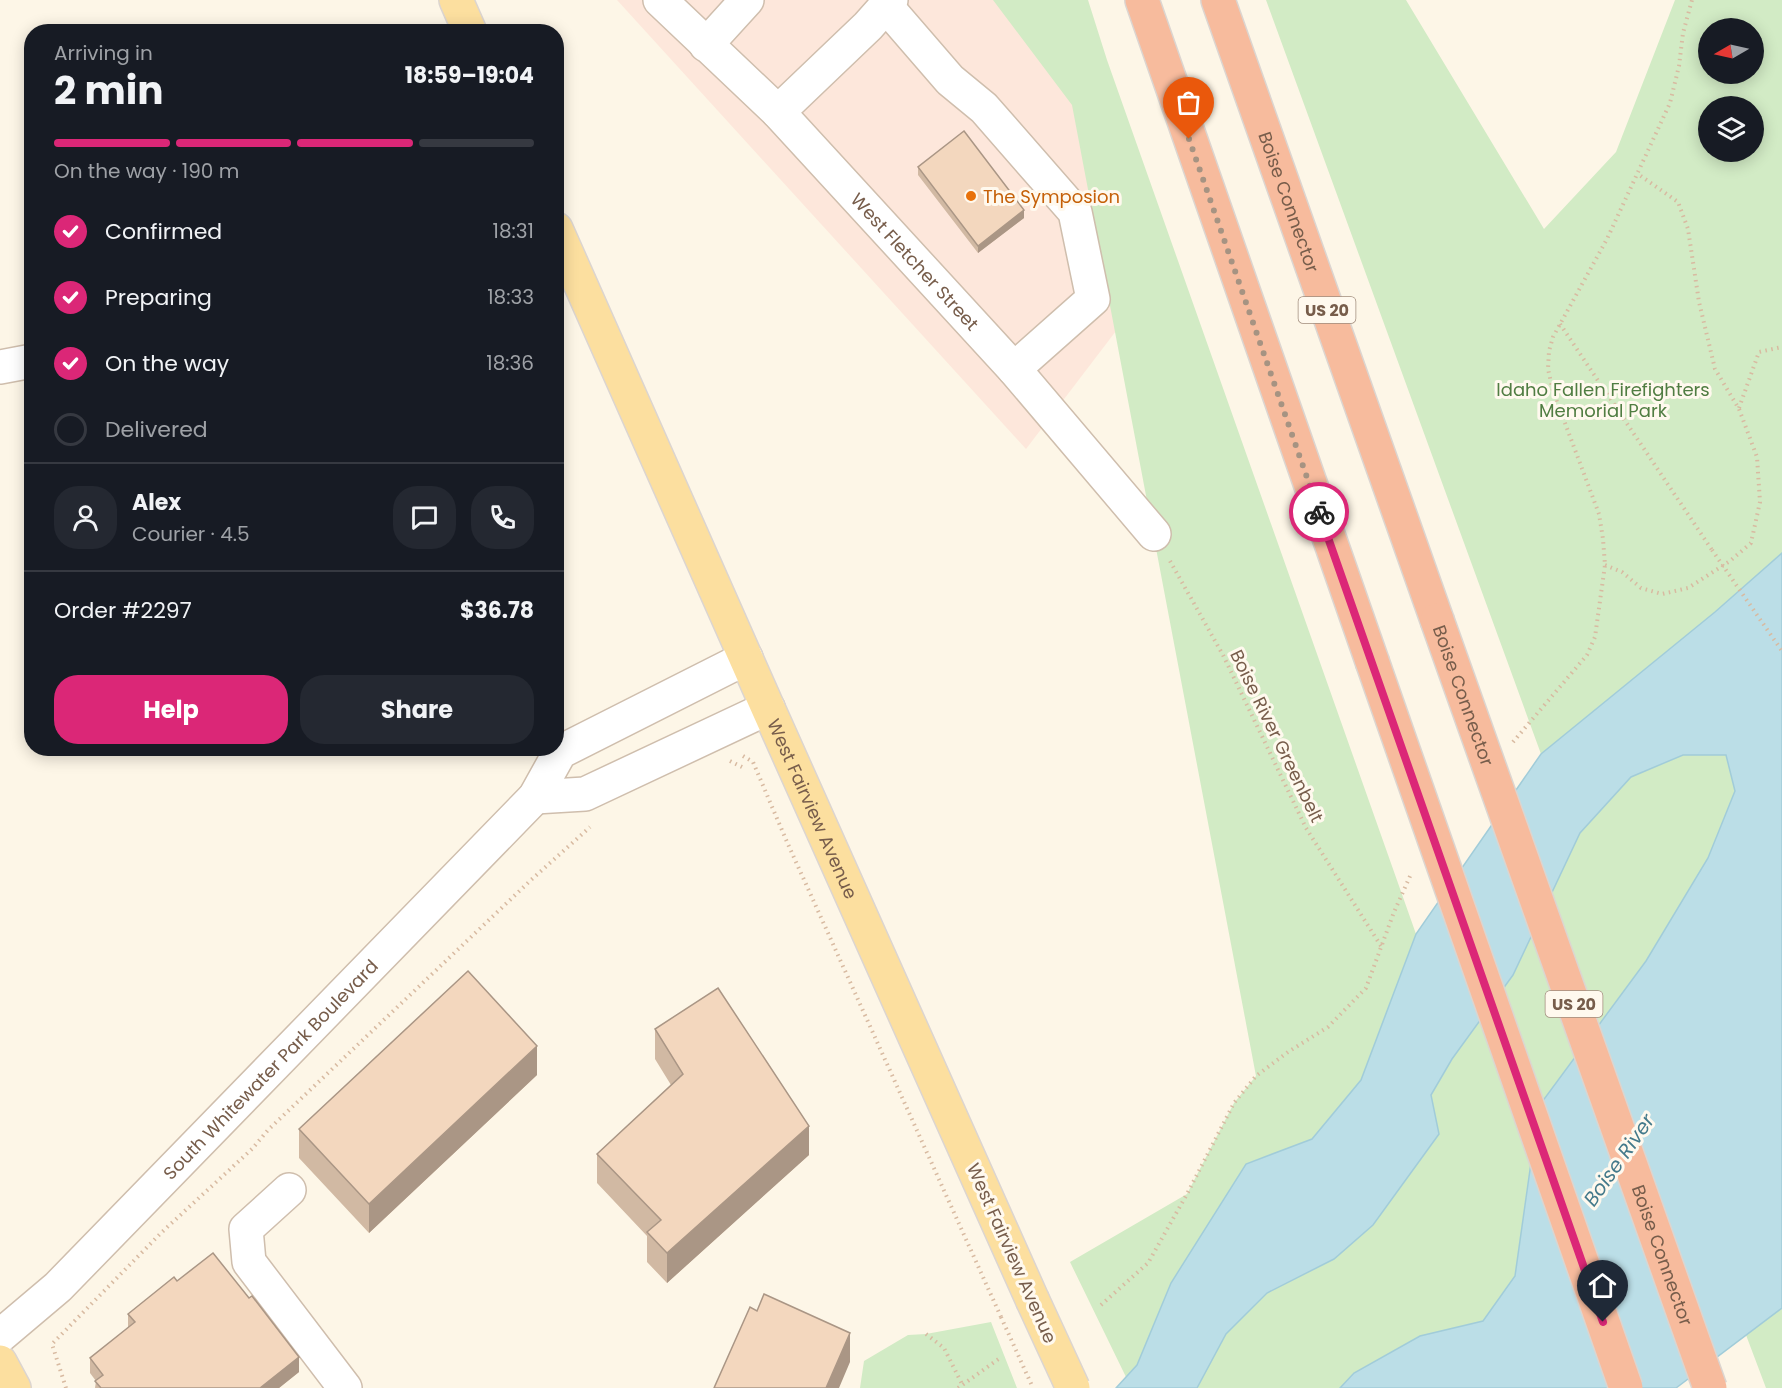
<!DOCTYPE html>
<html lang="en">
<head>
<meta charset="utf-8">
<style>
  :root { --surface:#171b24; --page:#242831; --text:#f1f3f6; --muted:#9ea1a6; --line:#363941; --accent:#db2777 }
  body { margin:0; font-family:Poppins,sans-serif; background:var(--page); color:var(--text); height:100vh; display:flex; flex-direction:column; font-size:22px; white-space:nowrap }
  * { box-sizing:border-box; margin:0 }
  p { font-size:20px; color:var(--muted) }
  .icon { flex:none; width:33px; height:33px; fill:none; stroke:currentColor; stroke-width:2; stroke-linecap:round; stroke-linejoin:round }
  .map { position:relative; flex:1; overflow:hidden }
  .side { position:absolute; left:24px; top:24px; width:540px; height:732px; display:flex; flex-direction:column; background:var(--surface); border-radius:24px; box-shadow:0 3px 15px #0003 }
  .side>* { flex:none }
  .needle { width:39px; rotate:261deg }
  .fabs { position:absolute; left:1698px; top:18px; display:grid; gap:12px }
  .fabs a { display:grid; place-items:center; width:66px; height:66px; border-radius:50%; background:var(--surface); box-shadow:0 3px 15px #0003; font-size:30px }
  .pin { position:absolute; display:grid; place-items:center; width:51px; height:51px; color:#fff; margin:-62px -26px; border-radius:50% 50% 50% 0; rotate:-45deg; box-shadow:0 0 6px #0007 }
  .pin .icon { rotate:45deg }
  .courier { position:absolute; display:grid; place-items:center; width:60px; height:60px; margin:-30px; border:4px solid #db2777; border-radius:50%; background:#fff; color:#222; box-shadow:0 2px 8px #0007 }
  .overview em { font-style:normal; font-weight:700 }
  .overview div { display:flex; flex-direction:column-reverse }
  .overview { display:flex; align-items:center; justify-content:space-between; height:102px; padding:0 30px }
  h1 { font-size:39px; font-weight:700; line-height:45px }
  .bar { display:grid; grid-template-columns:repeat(4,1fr); gap:9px 6px; align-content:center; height:72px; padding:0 30px }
  .bar i { height:8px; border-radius:4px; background:var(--line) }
  .bar .on { background:var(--accent) }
  .bar p { grid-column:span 4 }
  .line { display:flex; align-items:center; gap:15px; padding:0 30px; border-top:2px solid var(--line) }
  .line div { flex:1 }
  .round { display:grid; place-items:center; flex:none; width:63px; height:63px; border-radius:24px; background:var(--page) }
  ol { padding:0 30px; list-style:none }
  li { display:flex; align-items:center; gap:18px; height:66px }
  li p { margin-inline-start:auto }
  li .icon { padding:6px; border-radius:50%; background:var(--accent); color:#fff; stroke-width:4 }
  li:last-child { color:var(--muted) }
  li i { width:33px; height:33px; border:3px solid var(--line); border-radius:50% }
  .cta { display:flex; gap:12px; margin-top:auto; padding:12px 30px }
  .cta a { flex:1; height:69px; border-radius:24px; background:var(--accent); color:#fff; font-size:24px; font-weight:700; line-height:69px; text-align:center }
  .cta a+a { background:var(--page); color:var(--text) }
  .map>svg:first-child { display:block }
  .commercial { fill:#fde7db }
  .green { fill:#d2ebc5; fill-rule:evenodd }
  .water { fill:#bbdee7; stroke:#a1ccd9; stroke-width:1.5 }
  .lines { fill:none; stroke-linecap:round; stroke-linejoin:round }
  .minor-casing { stroke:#cfbead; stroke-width:36 }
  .major-casing { stroke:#dcd5d0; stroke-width:36 }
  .highway-casing { stroke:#dcd5d0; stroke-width:36 }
  .path { stroke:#d8baa1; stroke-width:4; stroke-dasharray:1.5 4.5; stroke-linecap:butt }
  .minor { stroke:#fff; stroke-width:33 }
  .major { stroke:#fcdf9f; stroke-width:33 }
  .highway { stroke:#f7bb9d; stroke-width:33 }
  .major-bridge-casing { stroke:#dcd5d0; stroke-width:36; stroke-linecap:butt }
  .highway-bridge-casing { stroke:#dcd5d0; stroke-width:36; stroke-linecap:butt }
  .path-bridge { stroke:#d8baa1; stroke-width:4; stroke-dasharray:1.5 4.5; stroke-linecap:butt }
  .major-bridge { stroke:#fcdf9f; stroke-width:33 }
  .highway-bridge { stroke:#f7bb9d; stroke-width:33 }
  .wall { fill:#d1b9a3 }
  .shaded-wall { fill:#aa9685 }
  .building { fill:#f3d7be; stroke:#aa9685; stroke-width:1.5 }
  .done { stroke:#a69382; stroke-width:6; stroke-dasharray:0 10.8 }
  .route { stroke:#db2777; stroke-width:8 }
  .food-dot { fill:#e8710a; stroke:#fff9ee; stroke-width:2 }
  .labels { text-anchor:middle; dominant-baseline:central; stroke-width:6; stroke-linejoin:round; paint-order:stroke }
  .shield { fill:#fff9ee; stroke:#a08c7c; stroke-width:1.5 }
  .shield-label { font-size:16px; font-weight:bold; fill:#775d4b }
  .food-label { font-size:18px; fill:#c56008; stroke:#fff9ee; text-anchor:start }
  .street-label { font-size:18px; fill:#775d4b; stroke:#fff9ee }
  .park-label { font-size:18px; fill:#507d42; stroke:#fff9ee }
  .water-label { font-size:20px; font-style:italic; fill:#447a8b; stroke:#fff9ee }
</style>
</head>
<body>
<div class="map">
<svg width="1782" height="1388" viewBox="0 0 1782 1388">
  <rect width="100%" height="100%" fill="#fdf6e7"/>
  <path class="commercial" d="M617 0H1066L1148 289 1026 449Z"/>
  <path class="green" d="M993 0H1088L1107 60 1416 934 1361 1080 1312 1139 1246 1164 1171 1283 1137 1365 1126 1377 1070 1262 1187 1194 1234 1103 1256 1076 1072 105Z
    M1266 0H1406L1544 229 1616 152 1675 0H1782V553L1715 612 1541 754ZM1708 28H1754V74H1708ZM1708 106H1754V152H1708Z
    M1683 755H1727L1736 791 1708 858 1646 961 1539 1106 1515 1276 1483 1321 1420 1336 1354 1373 1340 1388H1197L1226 1334 1267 1293 1334 1259 1373 1225 1439 1134 1431 1095 1452 1059 1513 975 1580 833 1631 777Z
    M1782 1308V1388H1766L1746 1335Z
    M991 1322 1017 1388H860L864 1361 908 1335 926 1334Z"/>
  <path class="water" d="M1782 553V1308L1676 1388H1340L1354 1373 1420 1336 1483 1321 1515 1276 1539 1106 1646 961 1708 858 1735 791 1726 755H1683L1631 777 1580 833 1513 975 1452 1059 1431 1095 1439 1134 1373 1225 1334 1259 1267 1293 1226 1334 1197 1388H1116L1137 1365 1171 1283 1246 1164 1312 1139 1361 1080 1416 934 1541 754 1715 612Z"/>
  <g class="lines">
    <defs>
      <g id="minor">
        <path d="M660 0 778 112"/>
        <path id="s1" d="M891 0 868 26 778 112 1014 369 1154 534"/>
        <path d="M886 6 950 80 984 108 1075 212 1093 299 1014 369"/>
        <path d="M706 45 747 0"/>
        <path d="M0 367 32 361"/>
        <path d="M535 797 585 794 768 708"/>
        <path d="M289 1190 246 1229 249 1262 345 1388"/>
        <path id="s2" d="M0 1336 58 1287 535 797 560 752 746 658"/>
      </g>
      <g id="major">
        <path d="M456 0 470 32"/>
        <path id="s3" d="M556 229 768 708 1032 1299"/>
        <path d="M0 1362 14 1388"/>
      </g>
      <g id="highway">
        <path d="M1142 0 1372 661"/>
        <path id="s4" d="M1218 0 1437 620"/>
      </g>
    </defs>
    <use href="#minor" class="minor-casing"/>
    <use href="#major" class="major-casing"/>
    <use href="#highway" class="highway-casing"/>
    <path class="path" d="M1560 324 1712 550
      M1739 408 1759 352 1782 347
      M1170 561 1223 655 1306 828 1381 946
      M1605 565 1622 572 1641 588 1662 594 1688 588 1730 561 1751 543 1760 502 1757 457 1739 409 1715 369 1699 302 1688 229 1678 202 1638 174
      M1513 742 1587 655 1595 637 1605 565 1603 539 1599 514 1553 391 1548 369 1549 351 1553 337 1607 239 1670 103 1679 66 1683 33 1692 0
      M743 756 753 762 787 842 1001 1317
      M730 761 742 767
      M1101 1305 1148 1263 1187 1194 1234 1103 1256 1076 1288 1052 1328 1027 1366 988 1394 912 1411 874
      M926 1334 944 1348 962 1384
      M66 1388 52 1344 162 1232 252 1149 268 1130 531 880 590 827
      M958 1388 1000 1358"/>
    <use href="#minor" class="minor"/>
    <use href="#major" class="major"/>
    <use href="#highway" class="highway"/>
    <defs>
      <path id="major-bridge" d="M1032 1299 1073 1388"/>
      <g id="highway-bridge">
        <path id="s5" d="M1437 620 1710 1388"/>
        <path d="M1372 661 1626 1388"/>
      </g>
    </defs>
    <use href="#major-bridge" class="major-bridge-casing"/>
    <use href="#highway-bridge" class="highway-bridge-casing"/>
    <path class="path-bridge" d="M1712 550 1782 651
      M1001 1317 1033 1388"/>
    <use href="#major-bridge" class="major-bridge"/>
    <use href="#highway-bridge" class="highway-bridge"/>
  </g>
  <path class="wall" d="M918 167 1024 218 978 253 918 175Z
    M655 1029 809 1155 667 1283 647 1262V1236L597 1183V1154L671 1085 655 1059Z
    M537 1075 369 1233 299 1158V1129Z
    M177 1281 299 1372 279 1388H95L96 1381 90 1373V1358L128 1328V1314Z"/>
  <path class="shaded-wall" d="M1024 210V218L978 253V246Z
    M537 1046V1075L369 1233V1204Z
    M809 1126V1155L667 1283V1253Z
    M850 1333V1362L839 1388H826Z
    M299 1357V1372L279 1388H260Z"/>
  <path class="building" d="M964 131 1024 210 978 246 918 167Z
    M468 971 537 1046 369 1204 299 1129Z
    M718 988 809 1126 667 1253 647 1232 661 1220 597 1154 683 1074 655 1029Z
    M213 1253 249 1298 252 1296 299 1357 260 1388H101L95 1381 103 1375 90 1358 135 1322 128 1314 174 1277 177 1281Z
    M764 1294 850 1333 826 1388H714L750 1307 757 1311Z"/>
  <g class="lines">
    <path class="done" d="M1189 139 1319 512"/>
    <path class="route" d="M1319 512 1603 1322"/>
  </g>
  <circle class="food-dot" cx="971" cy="196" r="6"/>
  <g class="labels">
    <g class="shield">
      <rect x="1298.5" y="297" width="57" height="26" rx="4.5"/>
      <rect x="1545.5" y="991" width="57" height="26" rx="4.5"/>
    </g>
    <g class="shield-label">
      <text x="1327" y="310">US 20</text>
      <text x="1574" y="1004">US 20</text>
    </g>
    <g class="food-label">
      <text x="983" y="196">The Symposion</text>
    </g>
    <g class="street-label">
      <text stroke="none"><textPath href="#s4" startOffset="214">Boise Connector</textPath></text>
      <text stroke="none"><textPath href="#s1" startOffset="362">West Fletcher Street</textPath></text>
      <text stroke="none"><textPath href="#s5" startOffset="80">Boise Connector</textPath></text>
      <text transform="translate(1277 736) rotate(64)">Boise River Greenbelt</text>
      <text stroke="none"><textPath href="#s3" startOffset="634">West Fairview Avenue</textPath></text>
      <text stroke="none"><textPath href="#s2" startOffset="380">South Whitewater Park Boulevard</textPath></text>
      <text transform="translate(1012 1253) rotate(66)">West Fairview Avenue</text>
      <text stroke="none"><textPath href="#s5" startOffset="674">Boise Connector</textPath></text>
    </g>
    <g class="park-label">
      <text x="1603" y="389">Idaho Fallen Firefighters<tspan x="1603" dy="21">Memorial Park</tspan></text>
    </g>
    <g class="water-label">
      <text transform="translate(1619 1160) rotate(-55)">Boise River</text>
    </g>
  </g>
</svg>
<div class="fabs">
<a><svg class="needle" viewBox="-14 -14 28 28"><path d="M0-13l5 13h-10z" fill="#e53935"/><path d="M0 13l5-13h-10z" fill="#9ea1a6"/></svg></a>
<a><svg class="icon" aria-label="layers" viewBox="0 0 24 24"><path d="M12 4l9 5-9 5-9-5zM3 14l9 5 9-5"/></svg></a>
</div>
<div class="pin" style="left:1189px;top:139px;background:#ea580c"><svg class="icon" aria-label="bag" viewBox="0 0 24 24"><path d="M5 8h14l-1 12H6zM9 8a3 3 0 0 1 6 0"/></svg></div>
<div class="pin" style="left:1603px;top:1322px;background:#1f2937"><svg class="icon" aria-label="home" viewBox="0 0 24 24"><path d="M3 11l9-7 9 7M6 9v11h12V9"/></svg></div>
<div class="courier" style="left:1319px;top:512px"><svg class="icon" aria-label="bike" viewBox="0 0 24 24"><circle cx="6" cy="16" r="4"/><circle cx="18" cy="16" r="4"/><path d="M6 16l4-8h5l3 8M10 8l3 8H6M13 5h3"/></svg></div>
<section class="side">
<div class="overview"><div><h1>2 min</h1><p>Arriving in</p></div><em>18:59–19:04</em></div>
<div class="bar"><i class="on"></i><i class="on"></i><i class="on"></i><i></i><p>On the way · 190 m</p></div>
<ol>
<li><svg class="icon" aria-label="check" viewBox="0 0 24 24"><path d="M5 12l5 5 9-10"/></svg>Confirmed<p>18:31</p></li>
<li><svg class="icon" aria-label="check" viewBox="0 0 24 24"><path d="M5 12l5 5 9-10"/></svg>Preparing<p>18:33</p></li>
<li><svg class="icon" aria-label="check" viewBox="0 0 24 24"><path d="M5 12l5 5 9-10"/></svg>On the way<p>18:36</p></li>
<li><i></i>Delivered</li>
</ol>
<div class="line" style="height:108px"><a class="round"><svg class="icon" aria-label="person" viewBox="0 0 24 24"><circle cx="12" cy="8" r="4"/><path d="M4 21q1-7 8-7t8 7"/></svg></a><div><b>Alex</b><p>Courier · 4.5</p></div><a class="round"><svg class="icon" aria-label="chat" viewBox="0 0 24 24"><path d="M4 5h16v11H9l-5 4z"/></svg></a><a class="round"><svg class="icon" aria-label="phone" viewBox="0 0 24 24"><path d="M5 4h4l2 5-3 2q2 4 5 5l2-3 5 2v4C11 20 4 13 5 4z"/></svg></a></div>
<div class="line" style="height:78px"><div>Order #2297</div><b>$36.78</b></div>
<div class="cta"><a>Help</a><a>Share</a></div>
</section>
</div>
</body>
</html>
